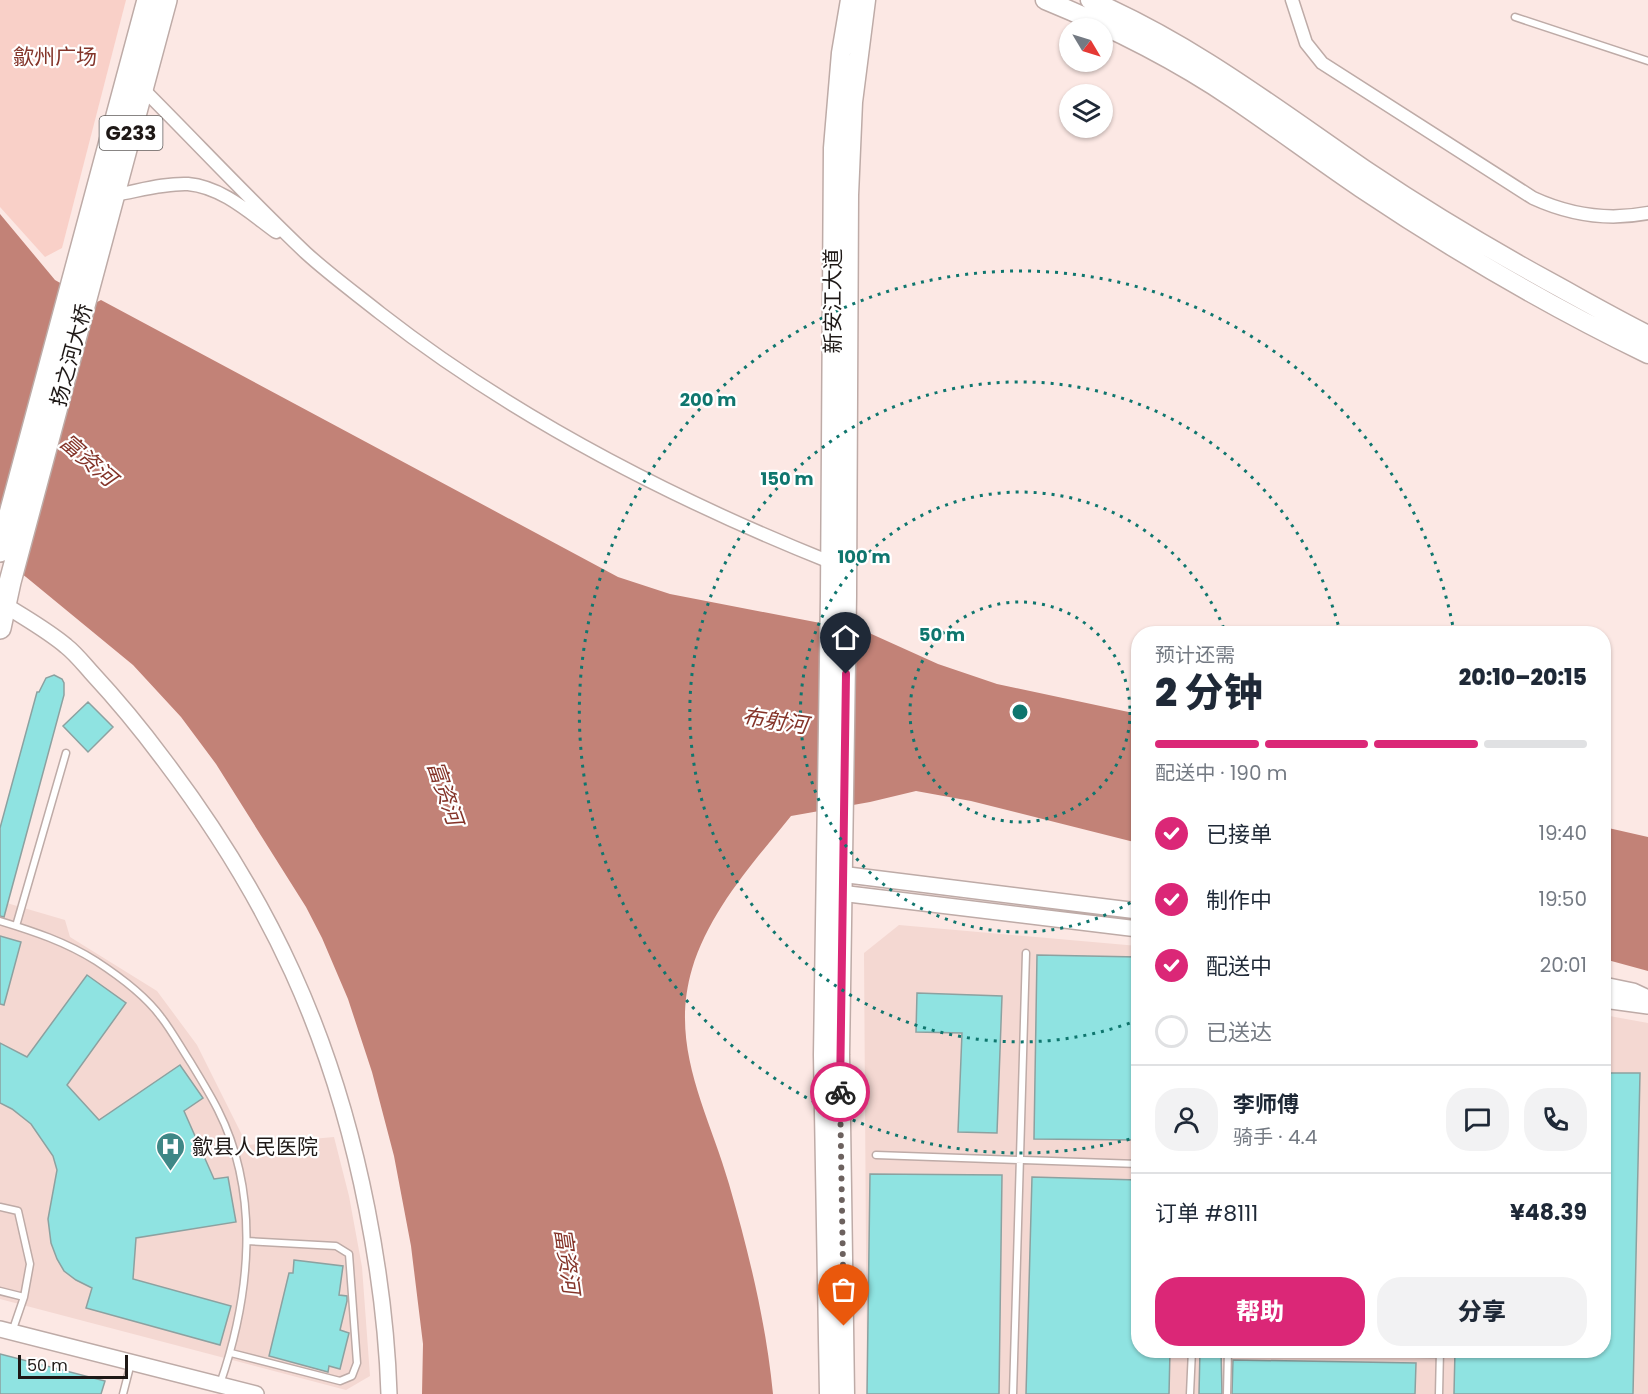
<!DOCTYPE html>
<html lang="zh">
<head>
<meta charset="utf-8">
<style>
  :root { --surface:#fff; --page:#f2f2f3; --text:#1f2937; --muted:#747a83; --line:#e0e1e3; --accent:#db2777 }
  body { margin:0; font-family:Poppins,"Noto Sans SC",sans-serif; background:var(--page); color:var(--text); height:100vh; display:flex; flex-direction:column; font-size:22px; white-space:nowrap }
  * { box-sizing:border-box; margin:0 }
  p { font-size:20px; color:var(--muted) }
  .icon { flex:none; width:33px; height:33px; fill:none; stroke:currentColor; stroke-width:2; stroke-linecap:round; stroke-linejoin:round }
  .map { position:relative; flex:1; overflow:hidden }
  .details { position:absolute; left:1131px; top:626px; width:480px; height:732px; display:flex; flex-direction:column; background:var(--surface); border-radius:24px; box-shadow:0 2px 4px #0004 }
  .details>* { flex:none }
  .needle { width:39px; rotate:128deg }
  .fabs { position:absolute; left:1059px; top:18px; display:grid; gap:12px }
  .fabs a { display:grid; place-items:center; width:54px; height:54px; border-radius:50%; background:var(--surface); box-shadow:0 2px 4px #0004; font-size:30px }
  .scale { position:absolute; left:18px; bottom:15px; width:110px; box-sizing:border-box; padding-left:6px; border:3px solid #1e1816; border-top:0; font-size:16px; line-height:21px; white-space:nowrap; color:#1e1816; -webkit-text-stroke:4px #fff; paint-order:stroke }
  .pin { position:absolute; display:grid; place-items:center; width:51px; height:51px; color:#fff; margin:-62px -26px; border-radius:50% 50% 50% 0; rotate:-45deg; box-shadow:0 0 6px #0007 }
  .pin .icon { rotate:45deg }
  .courier { position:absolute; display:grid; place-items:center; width:60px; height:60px; margin:-30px; border:4px solid #db2777; border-radius:50%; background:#fff; color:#222; box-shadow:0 2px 8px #0007 }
  .head em { font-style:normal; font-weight:800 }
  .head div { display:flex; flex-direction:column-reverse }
  .head { display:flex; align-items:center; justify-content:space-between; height:102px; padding:0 24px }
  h1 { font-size:39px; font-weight:800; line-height:45px }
  .bar { display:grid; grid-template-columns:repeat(4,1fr); gap:9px 6px; align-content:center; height:72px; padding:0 24px }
  .bar i { height:8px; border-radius:4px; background:var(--line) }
  .bar .active { background:var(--accent) }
  .bar p { grid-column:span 4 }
  .line { display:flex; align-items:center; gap:15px; padding:0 24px; border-top:2px solid var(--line) }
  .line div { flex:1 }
  .round { display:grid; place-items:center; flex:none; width:63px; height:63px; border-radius:24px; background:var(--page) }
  ol { padding:0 24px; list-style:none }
  li { display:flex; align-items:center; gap:18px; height:66px }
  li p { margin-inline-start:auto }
  li .icon { padding:6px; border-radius:50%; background:var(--accent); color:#fff; stroke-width:4 }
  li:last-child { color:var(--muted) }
  li i { width:33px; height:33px; border:3px solid var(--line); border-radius:50% }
  .action { display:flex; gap:12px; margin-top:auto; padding:12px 24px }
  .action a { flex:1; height:69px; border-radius:24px; background:var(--accent); color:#fff; font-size:24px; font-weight:800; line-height:69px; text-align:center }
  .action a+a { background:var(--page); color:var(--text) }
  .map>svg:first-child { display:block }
  .built { fill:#f4d8d2 }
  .green { fill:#f9d0c8 }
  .water { fill:#c28277 }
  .building { fill:#8fe3e1; stroke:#8ca1a0; stroke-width:1.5 }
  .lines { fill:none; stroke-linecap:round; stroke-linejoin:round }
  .service-casing { stroke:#beaba7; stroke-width:9 }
  .minor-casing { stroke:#beaba7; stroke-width:15 }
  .tertiary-casing { stroke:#beaba7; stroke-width:18 }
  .secondary-casing { stroke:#beaba7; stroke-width:21 }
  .trunk-casing { stroke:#beaba7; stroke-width:24 }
  .service { stroke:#fff; stroke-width:6 }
  .minor { stroke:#fff; stroke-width:12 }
  .tertiary { stroke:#fff; stroke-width:15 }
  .secondary { stroke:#fff; stroke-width:18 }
  .trunk { stroke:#fff; stroke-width:21 }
  .done { stroke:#6c615e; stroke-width:6; stroke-dasharray:0 10.8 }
  .route { stroke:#db2777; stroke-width:8 }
  .ring { fill:none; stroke:#0f766e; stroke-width:3; stroke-dasharray:3 6 }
  .labels { text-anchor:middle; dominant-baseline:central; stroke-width:4.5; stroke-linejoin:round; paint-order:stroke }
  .shield { fill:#fff; stroke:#625d5c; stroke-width:1.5 }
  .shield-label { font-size:20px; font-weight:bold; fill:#1e1816 }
  .park-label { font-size:21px; fill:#84352a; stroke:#fff }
  .street-label { font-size:21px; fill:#1e1816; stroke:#fff }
  .poi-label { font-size:21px; fill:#1e1816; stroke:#fff; text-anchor:start }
  .water-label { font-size:22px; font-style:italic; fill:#843429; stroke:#fff }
  .centre { fill:#0f766e; stroke:#fff; stroke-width:3 }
  .ring-label { font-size:18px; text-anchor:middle; font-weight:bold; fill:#0f766e; stroke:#fff; stroke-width:4.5; stroke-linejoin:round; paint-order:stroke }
</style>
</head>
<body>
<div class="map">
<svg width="1648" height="1394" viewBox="0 0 1648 1394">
  <rect width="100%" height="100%" fill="#fce8e4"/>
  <path class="built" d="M0 901 65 920 70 937 157 991 197 1045 247 1145 334 1137 349 1196 362 1267 370 1376 346 1390 0 1299Z
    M899 925 1138 946V1350H1604V1015L1648 1023V1394H867L864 953Z"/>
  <path class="green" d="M0 0H126L62 248 45 257 0 207Z"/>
  <path class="water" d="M0 214 55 280 95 303 101 300 618 577 670 594 867 632 938 664 997 684 1138 714V843L971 801 916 791 870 802 791 816C753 863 710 910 692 969 669 1047 708 1111 729 1184 749 1253 766 1323 773 1394H422L423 1344 411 1246 394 1156 372 1072 348 999 322 938 306 907 216 764 181 717 133 665 26 577 0 558Z
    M1604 827 1648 837V971L1604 959Z"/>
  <path class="building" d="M54 675 62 679 64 683V695L4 917 0 916V828L37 692H39L46 678Z
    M88 702 113 727 88 752 63 726Z
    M0 936 21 942 4 1005 0 1004Z
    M1037 955 1138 957V1140L1034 1139Z
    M87 975 126 1003 67 1085 99 1120 180 1065 203 1098 184 1111 214 1179 228 1177 236 1222 136 1238 133 1279 231 1306 220 1345 86 1308 92 1288 76 1280 64 1271 57 1259 51 1243 48 1219 57 1170 53 1156 31 1124 12 1109 0 1103V1043L27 1057Z
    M917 993 1002 996 997 1133 958 1132 962 1033 916 1032Z
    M1604 1073H1640L1633 1394H1454L1455 1350H1604Z
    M870 1174 1002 1175 999 1394H867Z
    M1032 1177 1138 1180V1350H1170L1169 1394H1026Z
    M294 1260 343 1266 339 1295 347 1296V1301L340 1330 349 1333 340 1369 329 1366 328 1372 269 1356 289 1273H293Z
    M1200 1350H1221L1222 1394H1199Z
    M0 1354 105 1381 101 1394H0Z
    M1233 1360 1416 1363 1415 1394H1232Z"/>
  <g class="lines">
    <defs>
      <path id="service" d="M1515 17 1648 61
        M0 921C33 931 66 942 96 961 119 976 145 995 161 1017 172 1031 181 1048 191 1063 200 1078 210 1094 218 1110 261 1195 250 1297 220 1384
        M16 926 66 753
        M876 1155 1138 1164
        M0 1207 18 1211 30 1264 24 1297 12 1332
        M0 1291 24 1297
        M1228 1350 1440 1354
        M231 1353 340 1381 352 1376 357 1363 349 1254 336 1246 247 1241
        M123 1394 131 1363
        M1013 1394 1026 953
        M1190 1394 1192 1350
        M1227 1394 1228 1350
        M1439 1394 1440 1350"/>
      <path id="minor" d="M1292 0 1306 43 1322 63 1533 198C1570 215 1607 221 1648 213
        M143 89C197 143 250 200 306 253 329 274 355 293 380 313 516 419 670 498 830 562
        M114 195C138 191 164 183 188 184 222 187 250 213 276 232"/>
      <path id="tertiary" d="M5 605C25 618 47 630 66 646 75 653 83 663 91 672 117 700 141 729 164 760 270 900 333 1036 367 1209 379 1270 387 1331 389 1394
        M832 873 1138 911
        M832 892 1138 929
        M1604 985 1633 991 1648 998
        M1604 1000 1648 1006
        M0 1329 256 1394"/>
      <path id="secondary" d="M1045 0C1111 27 1175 59 1234 99 1277 128 1318 159 1361 188 1452 249 1549 306 1648 354
        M1090 0C1194 45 1276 109 1368 172 1426 211 1486 247 1548 281 1581 299 1614 318 1648 335
        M829 1394 823 1055 830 596 833 148 841 53 850 0
        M845 1394 840 1055 847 596 849 195 853 102 866 0"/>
      <path id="trunk" d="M0 551 148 0
        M0 628 10 582 166 0"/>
    </defs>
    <use href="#service" class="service-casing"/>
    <use href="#minor" class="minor-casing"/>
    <use href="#tertiary" class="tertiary-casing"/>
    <use href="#secondary" class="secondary-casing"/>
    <use href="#trunk" class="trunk-casing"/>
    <use href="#service" class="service"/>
    <use href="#minor" class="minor"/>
    <use href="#tertiary" class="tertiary"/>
    <use href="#secondary" class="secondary"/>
    <use href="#trunk" class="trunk"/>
  </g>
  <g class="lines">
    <path class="done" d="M840 1092 844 1326"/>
    <path class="route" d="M840 1092 846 674"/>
  </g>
  <g class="ring">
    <circle cx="1020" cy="712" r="110"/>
    <path d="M1138 898A220 220 0 1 1 1225 631"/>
    <path d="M1138 1020A330 330 0 1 1 1340 632"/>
    <path d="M1138 1137A441 441 0 1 1 1454 632"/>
  </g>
  <defs>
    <symbol id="hospital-pin" viewBox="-11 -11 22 30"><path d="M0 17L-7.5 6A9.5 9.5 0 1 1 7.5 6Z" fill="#3f8786" stroke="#fff"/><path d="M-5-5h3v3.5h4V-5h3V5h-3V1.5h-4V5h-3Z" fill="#fff"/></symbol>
  </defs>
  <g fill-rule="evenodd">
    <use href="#hospital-pin" x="154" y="1130" width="33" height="45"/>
  </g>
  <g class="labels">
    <rect class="shield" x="99.5" y="116" width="63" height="34" rx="4.5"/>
    <g class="shield-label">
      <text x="131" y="133">G233</text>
    </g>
    <g class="park-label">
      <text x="55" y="56">歙州广场</text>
    </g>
    <g class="street-label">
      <text transform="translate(832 301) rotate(-90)">新安江大道</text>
      <text transform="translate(71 355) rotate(-75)">扬之河大桥</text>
    </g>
    <g class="poi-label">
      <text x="192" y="1146">歙县人民医院</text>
    </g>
    <g class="water-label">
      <text transform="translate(88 460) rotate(41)">富资河</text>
      <text transform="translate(775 721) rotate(8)">布射河</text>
      <text transform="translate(445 793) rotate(71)">富资河</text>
      <text transform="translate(567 1261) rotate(82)">富资河</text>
    </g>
  </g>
  <circle cx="1020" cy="712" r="9" class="centre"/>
  <g class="ring-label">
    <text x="708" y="406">200 m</text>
    <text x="787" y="485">150 m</text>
    <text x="864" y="563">100 m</text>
    <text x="942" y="641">50 m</text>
  </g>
</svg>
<div class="fabs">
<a><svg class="needle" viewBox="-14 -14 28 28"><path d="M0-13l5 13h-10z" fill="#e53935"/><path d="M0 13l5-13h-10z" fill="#747a83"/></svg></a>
<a><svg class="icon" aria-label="layers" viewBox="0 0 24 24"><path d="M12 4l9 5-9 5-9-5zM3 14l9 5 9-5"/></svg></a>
</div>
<div class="scale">50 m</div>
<div class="pin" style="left:844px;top:1326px;background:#ea580c"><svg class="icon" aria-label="bag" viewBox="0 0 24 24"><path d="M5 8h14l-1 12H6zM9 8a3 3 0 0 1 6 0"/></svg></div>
<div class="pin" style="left:846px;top:674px;background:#1f2937"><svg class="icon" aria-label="home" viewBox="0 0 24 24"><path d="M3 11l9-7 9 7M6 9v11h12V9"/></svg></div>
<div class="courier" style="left:840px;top:1092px"><svg class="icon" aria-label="bike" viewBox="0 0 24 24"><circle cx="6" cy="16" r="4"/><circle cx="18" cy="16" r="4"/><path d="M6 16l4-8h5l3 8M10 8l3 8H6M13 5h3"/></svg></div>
<section class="details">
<div class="head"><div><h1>2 分钟</h1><p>预计还需</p></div><em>20:10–20:15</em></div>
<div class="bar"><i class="active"></i><i class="active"></i><i class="active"></i><i></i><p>配送中 · 190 m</p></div>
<ol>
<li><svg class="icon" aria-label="check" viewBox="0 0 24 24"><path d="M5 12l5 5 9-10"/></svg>已接单<p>19:40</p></li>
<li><svg class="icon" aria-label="check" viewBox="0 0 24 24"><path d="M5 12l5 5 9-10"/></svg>制作中<p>19:50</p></li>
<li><svg class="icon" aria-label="check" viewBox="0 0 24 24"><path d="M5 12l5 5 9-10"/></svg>配送中<p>20:01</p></li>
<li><i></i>已送达</li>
</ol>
<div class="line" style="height:108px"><a class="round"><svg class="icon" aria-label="person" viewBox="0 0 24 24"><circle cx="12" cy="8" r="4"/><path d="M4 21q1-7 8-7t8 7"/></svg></a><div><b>李师傅</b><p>骑手 · 4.4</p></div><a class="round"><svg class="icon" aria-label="chat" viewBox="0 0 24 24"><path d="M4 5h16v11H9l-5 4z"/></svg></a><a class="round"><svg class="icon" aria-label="phone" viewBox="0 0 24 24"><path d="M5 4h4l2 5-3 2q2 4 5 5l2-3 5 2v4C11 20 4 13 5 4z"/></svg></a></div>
<div class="line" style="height:78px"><div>订单 #8111</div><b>¥48.39</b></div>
<div class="action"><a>帮助</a><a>分享</a></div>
</section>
</div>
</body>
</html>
